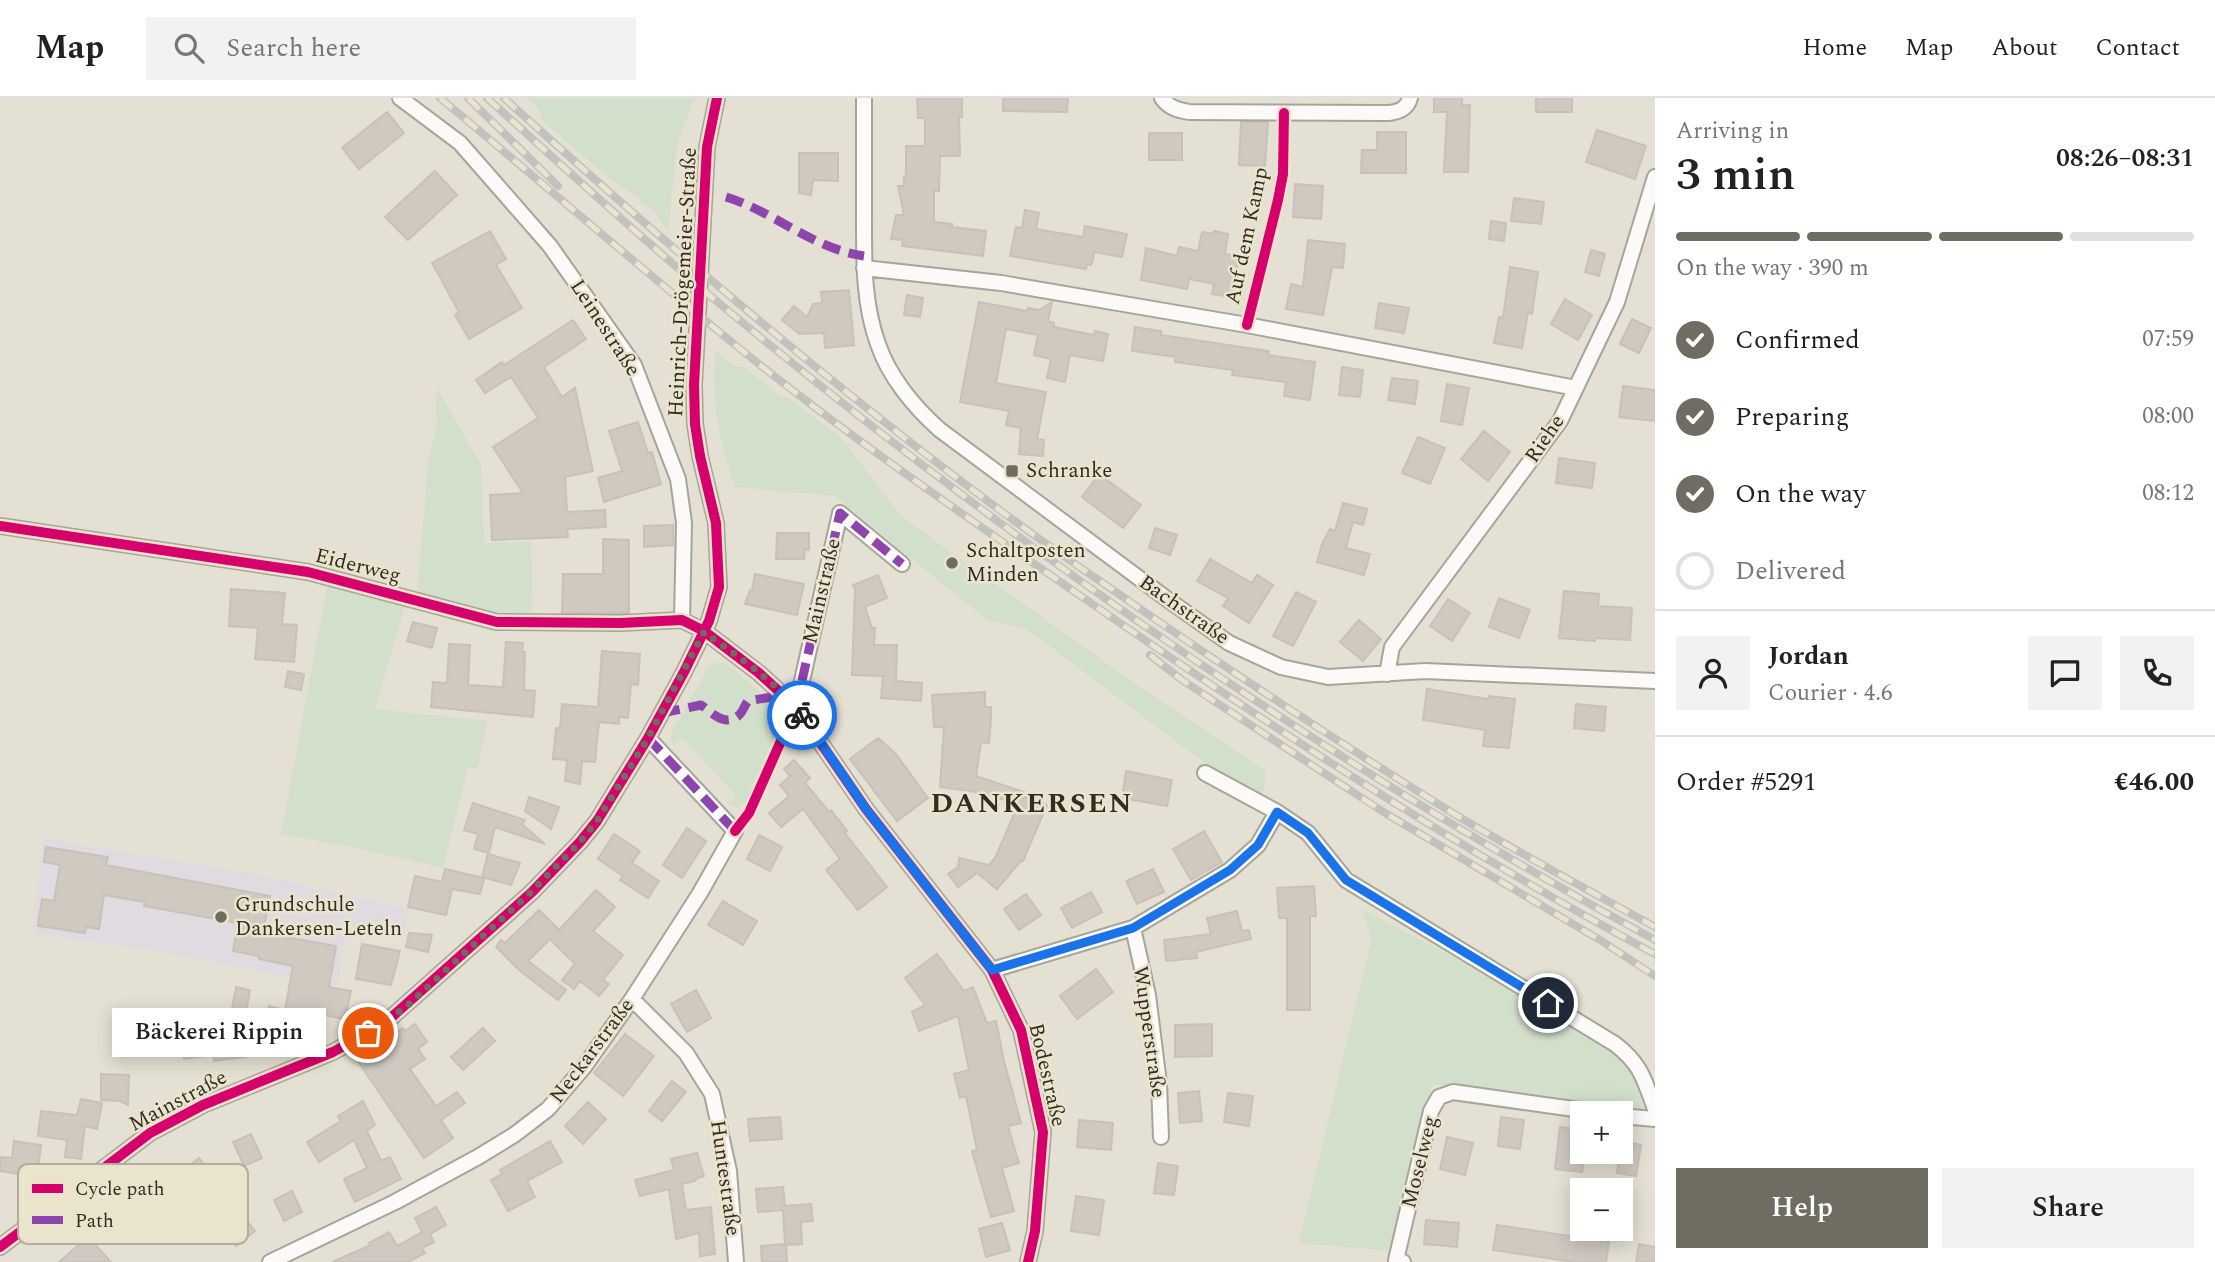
<!DOCTYPE html>
<html lang="en">
<head>
<meta charset="utf-8">
<style>
  :root { --surface:#fff; --page:#f2f2f2; --text:#222; --muted:#767676; --line:#e0e0e0; --accent:#6f6c61 }
  body { margin:0; font-family:Spectral,serif; background:var(--page); color:var(--text); height:100vh; display:flex; flex-direction:column; font-size:26px; white-space:nowrap }
  * { box-sizing:border-box; margin:0 }
  p { font-size:23px; color:var(--muted) }
  .icon { flex:none; width:38px; height:38px; fill:none; stroke:currentColor; stroke-width:2; stroke-linecap:round; stroke-linejoin:round }
  .map { position:relative; flex:1; overflow:hidden }
  .sheet { display:flex; flex-direction:column; background:var(--surface); width:560px }
  .sheet>* { flex:none }
  .fabs { position:absolute; left:1570px; top:1003px; display:grid; gap:14px }
  .fabs a { display:grid; place-items:center; width:63px; height:63px; border-radius:0px; background:var(--surface); box-shadow:0 4px 18px #0003; font-size:35px }
  .pin { position:absolute; display:grid; place-items:center; width:60px; height:60px; color:#fff; margin:-30px; border:4px solid #fff; border-radius:50%; box-shadow:0 2px 7px #0007 }
  .courier { position:absolute; display:grid; place-items:center; width:70px; height:70px; margin:-35px; border:5px solid #1a73e8; border-radius:50%; background:#fff; color:#222; box-shadow:0 2px 9px #0007 }
  .bubble { position:absolute; height:49px; border-radius:0px; background:var(--surface); box-shadow:0 4px 18px #0003; font-size:23px; font-weight:600; line-height:49px; text-align:center }
  .head em { font-style:normal; font-weight:600 }
  .head div { display:flex; flex-direction:column-reverse }
  .head { display:flex; align-items:center; justify-content:space-between; height:119px; padding:0 21px }
  h1 { font-size:46px; font-weight:600; line-height:52px }
  .bar { display:grid; grid-template-columns:repeat(4,1fr); gap:10px 7px; align-content:center; height:84px; padding:0 21px }
  .bar i { height:9px; border-radius:5px; background:var(--line) }
  .bar .on { background:var(--accent) }
  .bar p { grid-column:span 4 }
  .line { display:flex; align-items:center; gap:18px; padding:0 21px; border-top:2px solid var(--line) }
  .line div { flex:1 }
  .round { display:grid; place-items:center; flex:none; width:74px; height:74px; border-radius:0px; background:var(--page) }
  ol { padding:0 21px; list-style:none }
  li { display:flex; align-items:center; gap:21px; height:77px }
  li p { margin-inline-start:auto }
  li .icon { padding:7px; border-radius:50%; background:var(--accent); color:#fff; stroke-width:4 }
  li:last-child { color:var(--muted) }
  li i { width:38px; height:38px; border:4px solid var(--line); border-radius:50% }
  .button { display:flex; gap:14px; margin-top:auto; padding:14px 21px }
  .button a { flex:1; height:80px; border-radius:0px; background:var(--accent); color:#fff; font-size:28px; font-weight:600; line-height:80px; text-align:center }
  .button a+a { background:var(--page); color:var(--text) }
  header { display:flex; align-items:center; gap:42px; box-sizing:border-box; height:98px; padding:0 35px; background:var(--surface); border-bottom:2px solid var(--line) }
  header strong { font-size:33px }
  nav { display:flex; gap:38px; margin-inline-start:auto; font-size:24px }
  .search { width:490px; height:63px; background:var(--page); display:flex; align-items:center; gap:18px; box-sizing:border-box; padding:0 24px; border-radius:0px; color:var(--muted); font-size:26px }
  main { display:flex; flex:1; min-height:0 }
  .map>svg:first-child { display:block }
  .education { fill:#dfdbe1 }
  .green { fill:#d2dfcb }
  .building { fill:#cfc9c0; stroke:#c7c2b9; stroke-width:2 }
  .lines { fill:none; stroke-linecap:round; stroke-linejoin:round }
  .minor-casing { stroke:#a7a49a; stroke-width:18 }
  .minor { stroke:#fbfaf8; stroke-width:14 }
  .rail-casing { stroke:#c1c1bd; stroke-width:8 }
  .rail { stroke:#ebe4cc; stroke-width:5; stroke-dasharray:16; stroke-linecap:butt }
  .quiet { stroke:#8e44ad; stroke-width:9; stroke-dasharray:18 9; stroke-linecap:butt }
  .cycleway-casing { stroke:#ebe4cc; stroke-width:15 }
  .cycleway { stroke:#d6006c; stroke-width:10 }
  .done { stroke:#6f6c61; stroke-width:7; stroke-dasharray:0 12.6 }
  .route { stroke:#1a73e8; stroke-width:9 }
  .poi-dot { fill:#6f6c61; stroke:#ebe4cc; stroke-width:2.5 }
  .labels { text-anchor:middle; dominant-baseline:central; stroke-width:5; stroke-linejoin:round; paint-order:stroke }
  .street-label { font-size:21px; fill:#302d24; stroke:#ebe4cc }
  .poi-label { font-size:21px; fill:#302d24; stroke:#ebe4cc; text-anchor:start }
  .district-label { font-size:28px; font-weight:bold; letter-spacing:2px; fill:#302d24; stroke:#ebe4cc }
  .key { fill:#ebe4cc; stroke:#b3ad9a; stroke-width:2 }
  .key-label { font-size:19px; fill:#302d24 }
</style>
</head>
<body>
<header>
<strong>Map</strong>
<div class="search"><svg class="icon" aria-label="search" viewBox="0 0 24 24"><circle cx="10" cy="10" r="6"/><path d="M15 15l6 6"/></svg>Search here</div>
<nav><a>Home</a><a>Map</a><a>About</a><a>Contact</a></nav>
</header>
<main>
<div class="map">
<svg width="1655" height="1164" viewBox="0 0 1655 1164">
  <rect width="100%" height="100%" fill="#e4e0d3"/>
  <path class="education" d="M43 740 258 777 409 811 403 839 349 827 337 888 151 852 33 835Z"/>
  <path class="green" d="M523 0H694L677 47 668 133 652 111 597 70 543 23 538 11 528 1Z
    M716 253 734 268 744 269 778 296 790 301 841 340 902 419 1151 597 1266 673 1263 696 1210 669 1027 531 987 522 835 398 735 389C720 346 710 299 716 253Z
    M436 289 481 366 484 445 531 444 532 516 488 514 417 497 428 365 437 327Z
    M328 484 406 504 375 611 487 623 478 670 468 669 443 770 357 750 281 736Z
    M716 564 726 565 783 615 786 621 767 667 743 707 736 710 728 706 736 697 682 640 674 648 671 641V635L708 570Z
    M1362 811 1462 864 1622 959C1635 975 1640 990 1642 1011L1432 986 1391 1153 1299 1145 1372 839Z"/>
  <path class="building" d="M917 0H962V19H959L960 58H940L939 93H934V124L952 126V129L986 133 983 158 902 148 903 142 891 141 896 117H904L898 88H904V78H906V48H925V20H918Z
    M1003 0H1068L1067 14 1003 13Z
    M1434 0H1462V7H1470L1468 74H1444L1447 14H1434Z
    M1536 0H1572V14H1536Z
    M387 14 404 35 359 71 342 50Z
    M1241 24H1268L1265 68 1239 67Z
    M1597 32 1646 48 1635 81 1586 64Z
    M1377 34H1406V75H1361L1362 52H1377Z
    M1149 35H1182V62H1149Z
    M799 55H838V83L813 82 811 97 799 95Z
    M435 73 457 97 408 142 385 119Z
    M1295 86 1323 88 1321 121 1293 119Z
    M1514 100 1544 104 1541 126 1511 123Z
    M1025 112 1039 115 1036 131 1083 139 1085 128 1127 136 1122 159 1094 154 1093 163 1091 167 1087 166 1086 171 1010 158 1016 129 1022 130Z
    M1491 123 1506 125 1504 143 1489 141Z
    M490 133 506 161 496 167 522 210 469 241 455 217 459 214 432 165Z
    M1214 133 1228 136 1225 156 1239 158 1231 199 1212 196 1214 186 1189 181 1187 191 1141 182 1146 150 1177 158 1179 149 1198 153 1202 134 1213 136Z
    M1308 142 1345 146 1343 170 1332 169 1323 217 1286 211 1291 186 1303 189Z
    M1591 152 1605 156 1599 178 1585 174Z
    M1510 169 1538 174 1532 216 1528 214 1522 250 1494 245 1499 219 1503 220Z
    M849 192 854 247 825 250 824 235 799 236 782 222 794 208 807 219 813 206 822 205 821 194Z
    M907 197 923 200 920 219 904 217Z
    M1565 201 1592 217 1578 242 1551 226Z
    M979 204 1027 213 1028 210 1039 212 1052 204 1048 223 1054 225V229L1094 237 1095 233 1108 236 1103 263 1070 257 1065 284 1047 280 1051 261 1034 257 1038 237 1006 231 996 285 1046 294 1037 341 1044 342 1043 358 1019 356 1021 330 1006 327 1009 313 960 304Z
    M1379 205 1409 210 1404 235 1375 230Z
    M1632 221 1651 230 1639 255 1620 246Z
    M573 222 586 241 544 269 562 299 575 290 593 373 565 379 567 414 605 412 606 429 567 431 568 439 492 442 490 397 523 395 493 349 538 320 511 279 485 295 476 282 502 264 504 267Z
    M1135 229 1161 233V237L1269 253 1268 257 1315 264 1310 302 1284 298 1286 284 1232 277 1233 272 1175 264 1176 259 1132 253Z
    M1342 269 1363 272 1360 299 1339 297Z
    M1392 280 1418 283 1415 306 1388 302Z
    M1447 286 1469 290 1462 327 1441 323Z
    M1623 288 1655 292V323L1619 319Z
    M638 324 648 355 652 354 661 386 604 404 598 380 622 373 609 333Z
    M1484 333 1510 354 1488 383 1461 361Z
    M1418 339 1445 350 1430 386 1402 375Z
    M1559 360 1595 365 1592 390 1556 385Z
    M1099 376 1141 407 1123 430 1082 399Z
    M1343 405 1367 411 1363 427 1353 424 1346 450 1370 456 1364 477 1317 464 1322 446 1330 431 1335 433Z
    M673 427V447L644 449V428Z
    M1155 430 1177 437 1170 457 1149 450Z
    M777 435H809V452L805 451 804 461H776Z
    M603 441 629 442V515H562L563 476H603Z
    M1210 461 1252 485 1257 477 1273 487 1249 525 1223 508 1228 500 1197 483Z
    M755 476 804 486 797 517 745 506 750 492H752Z
    M878 477 887 500 865 509 872 530H875L874 547H897L896 583 922 585 921 603 881 600 883 578 852 577 855 492 853 487Z
    M231 491 285 495 282 526 297 527 294 564 255 561 258 530 229 528Z
    M1564 493 1599 496 1598 508 1632 510 1630 542 1595 540V543L1559 540Z
    M1296 494 1316 504 1293 548 1273 538Z
    M1499 500 1530 512 1519 540 1489 529Z
    M1448 501 1470 515 1452 543 1430 528Z
    M1359 522 1381 541 1363 563 1340 544Z
    M413 524 437 530 432 550 407 543Z
    M506 544 523 545 522 554H525L524 592 535 593 533 619 431 609 433 584 447 585 449 546 470 547 468 587 503 589Z
    M602 553 640 556 638 587 631 586 628 620 619 619V626L599 624 595 664 582 663 580 686 565 683 567 662 553 661 556 630H560L562 606 598 609Z
    M288 573 304 576 301 592 285 589Z
    M1427 591 1488 601 1489 598 1515 601 1509 650 1483 648 1485 632 1423 622Z
    M985 594V609H991V621L989 645 981 644 976 678 1024 694 1022 698 1047 707 1023 763H1021L997 791 977 775 958 789 948 776 958 769 959 760 989 767 996 758 1018 707 984 695 940 689 944 629H934L932 597Z
    M1576 606 1606 609 1604 633 1574 630Z
    M878 640 895 655 928 700 897 723 850 661Z
    M794 662 810 680 805 685 829 714 831 712 847 733 845 735 887 789 858 812 826 772 840 761 803 711 781 729 769 715 789 698 780 687 790 678 784 671Z
    M1126 673 1172 682 1167 708 1122 700Z
    M529 699 559 709 551 731 525 713Z
    M473 705 525 722 522 726 545 746 495 729 489 755 474 751 478 736 464 732Z
    M687 730 706 743 682 780 663 767Z
    M1204 733 1222 764 1191 782 1173 751Z
    M614 736 640 753 632 765 659 783 648 800 620 782 623 778 598 761Z
    M759 737 782 749 770 773 747 761Z
    M46 749 108 759 106 767 270 798 263 835 336 848 329 889 351 893 347 912H345L344 921 298 912 291 950 278 948 280 937 263 933 269 908 285 912 293 868 259 861V858L233 853 238 825 144 808 145 804 104 797 99 831 86 829 85 835 38 828 42 801 54 803 60 767 44 764Z
    M488 756 520 765 511 787 482 779Z
    M445 771 484 780 480 796 452 791 446 817 408 809 415 778 442 784Z
    M1153 771 1164 794 1137 806 1126 783Z
    M1314 788 1316 818H1310V912H1287V820H1279L1277 790Z
    M596 792 615 809 593 833 623 857 603 882 609 886 599 898 580 883 574 891 562 882 575 866 550 841 528 863 566 892 558 902 519 872 496 849 501 842 505 845 539 812 559 832Z
    M1091 794 1102 814 1072 830 1061 810Z
    M1026 796 1041 817 1019 832 1004 811Z
    M723 803 757 823 743 847 708 827Z
    M1237 813 1242 833 1249 832 1251 841 1196 854 1197 860 1166 863 1164 842 1211 836 1207 820Z
    M409 835 432 837 428 854 406 849Z
    M362 846 400 853 391 887 356 881Z
    M937 856 964 893 973 889 987 925 996 923 1004 963 1021 1025 1008 1028 1019 1065 1002 1070 1014 1113 991 1119 972 1053 977 1052 966 998 960 1000 954 976 969 972 958 918 919 933 912 914 925 907 905 880Z
    M1096 871 1113 894 1077 921 1060 898Z
    M236 889 250 892 246 915 232 911Z
    M696 892 711 920 687 934 671 906Z
    M208 925 211 947 244 943 246 959 214 963 213 957 184 961 179 929Z
    M415 926 427 944 418 951 425 961 410 971 436 1008 457 994 465 1005 441 1022 453 1040 424 1060 357 962 403 930 405 933Z
    M1212 926V958L1175 959V927Z
    M483 930 495 943 463 972 451 959Z
    M625 936 654 958 623 998 594 975Z
    M101 976 129 977 128 1007 120 1003 101 1002Z
    M672 983 686 994 662 1023 649 1013Z
    M1199 993 1202 1023 1180 1025 1178 995Z
    M1228 995 1253 998 1249 1028 1224 1024Z
    M81 1001 102 1005 97 1031 85 1028 81 1061 65 1059 67 1042 38 1038 41 1013 77 1017Z
    M363 1003 375 1027 367 1033 381 1063 390 1059 401 1081 355 1104 344 1081 367 1070 354 1042 319 1064 307 1044 341 1023 338 1018Z
    M588 1004 606 1021 583 1046 565 1028Z
    M780 1019 782 1041 750 1043 748 1021Z
    M1501 1019 1524 1022 1520 1051 1498 1048Z
    M1079 1022 1113 1025 1111 1052 1077 1049Z
    M1560 1029 1582 1032V1054H1585L1582 1074 1555 1071Z
    M251 1036 262 1060 244 1068 233 1044Z
    M1447 1039 1473 1045 1465 1077 1440 1071Z
    M14 1043 41 1047 37 1079 0 1073V1059L12 1060Z
    M550 1043 562 1064 527 1083 535 1099 508 1113 491 1082 502 1076 500 1072Z
    M1622 1043 1641 1047 1636 1078 1617 1075Z
    M697 1055 704 1078 697 1080 695 1083 682 1086 686 1112 711 1109 715 1156 700 1158 699 1135 676 1141 669 1091 640 1098 635 1082 674 1072 671 1061Z
    M199 1060 208 1071 203 1075 215 1090 200 1103 179 1076Z
    M1158 1065 1178 1068 1174 1097 1154 1095Z
    M783 1089 785 1108 811 1106 813 1123 801 1124 802 1146 786 1147 787 1164H762L761 1148 785 1146 783 1112 758 1114 756 1091Z
    M292 1093 302 1114 284 1123 274 1102Z
    M1076 1098 1104 1102 1099 1137 1071 1133Z
    M436 1109 446 1127 430 1136 434 1144 422 1150 425 1155 408 1164H332L371 1147 369 1145 389 1134 397 1148 422 1134 415 1120Z
    M240 1114 255 1133 236 1148 221 1128Z
    M1426 1122 1459 1125 1457 1149 1424 1146Z
    M1002 1125 1010 1152 986 1159 979 1131Z
    M1497 1127 1609 1144 1606 1164H1574L1493 1152Z
    M88 1139 111 1164H59Z
    M1639 1146 1655 1149V1164H1636Z"/>
  <g class="lines">
    <defs>
      <path id="minor" d="M400 0 460 45 550 148 634 267 678 381 684 425 682 522
        M864 0C864 39 864 79 864 118 864 161 863 205 878 246 889 279 915 310 940 332L1171 504 1229 545 1281 569 1328 579 1425 573 1655 583
        M1162 0C1169 10 1178 12 1189 14L1389 15C1399 14 1407 11 1410 0
        M864 170 1001 185 1247 227 1576 290
        M0 428 308 474 497 524 620 525 682 522 704 533 759 575 796 609 866 711 992 872 1021 932 1043 1034 1035 1133 1028 1164
        M1387 576 1392 549 1560 323 1617 204 1655 79
        M796 609 840 415 902 466
        M1205 675 1277 714 1308 735 1346 782 1615 946C1641 966 1644 981 1655 1011
        M1133 830 1148 897 1159 985 1161 1039
        M992 872 1133 830 1230 772 1258 747 1277 714
        M632 901 686 955 712 996 729 1073 736 1164
        M1620 1018 1655 1021
        M0 1149 150 1035 203 1007 333 954 385 925 532 794 580 744 597 723 648 640 684 574 709 523 719 489 716 425 700 358 695 326 694 287 707 49 717 0
        M270 1164 395 1104 478 1059 514 1037 548 1011 584 969 632 901 700 795 735 733 648 640
        M1403 1164 1396 1162 1431 1013 1439 999 1453 994 1602 1015"/>
    </defs>
    <use href="#minor" class="minor-casing"/>
    <use href="#minor" class="minor"/>
    <defs>
      <path id="rail" d="M440 0C540 83 638 168 739 250 841 333 951 408 1059 483 1252 617 1448 745 1655 856
        M468 0 558 88
        M487 0C566 71 644 143 726 211 1015 450 1326 663 1655 842
        M504 0C672 152 844 299 1027 432 1062 458 1098 481 1133 506 1239 579 1346 649 1456 717 1521 756 1588 792 1655 829
        M1150 557 1182 582 1385 715 1600 842 1655 878"/>
    </defs>
    <use href="#rail" class="rail-casing"/>
    <use href="#rail" class="rail"/>
    <path class="quiet" d="M726 99C775 114 813 151 864 158
      M796 609 840 415 902 466
      M662 615 701 607C712 614 723 629 738 618 743 614 744 608 748 603L783 597
      M648 640 735 733"/>
    <defs>
      <path id="cycleway" d="M1247 227 1278 102 1283 76 1284 15
        M0 428 308 474 497 524 620 525 682 522 704 533 759 575 796 609 866 711 992 872 1021 932 1043 1034 1035 1133 1028 1164
        M735 733 749 715 796 609
        M0 1149 150 1035 203 1007 333 954 385 925 532 794 580 744 597 723 648 640 684 574 709 523 719 489 716 425 700 358 695 326 694 287 707 49 717 0"/>
    </defs>
    <use href="#cycleway" class="cycleway-casing"/>
    <use href="#cycleway" class="cycleway"/>
  </g>
  <g class="lines">
    <path class="done" d="M368 935 385 925 409 906 531 794 580 744 597 723 648 640 704 534C733 555 782 588 802 617"/>
    <path class="route" d="M802 617 866 711 992 872 1133 830 1230 772 1258 747 1277 714 1308 735 1346 782 1548 905"/>
  </g>
  <g class="poi-dot">
    <rect x="1005" y="366" width="14" height="14" rx="3.5"/>
    <circle cx="952" cy="465" r="7"/>
    <circle cx="221" cy="819" r="7"/>
  </g>
  <g class="labels">
    <g class="street-label">
      <text transform="translate(1247 138) rotate(-78)">Auf dem Kamp</text>
      <text transform="translate(683 184) rotate(-87)">Heinrich-Drögemeier-Straße</text>
      <text transform="translate(605 230) rotate(57)">Leinestraße</text>
      <text transform="translate(1545 341) rotate(-56)">Riehe</text>
      <text transform="translate(358 468) rotate(14)">Eiderweg</text>
      <text transform="translate(822 493) rotate(-77)">Mainstraße</text>
      <text transform="translate(1184 512) rotate(35)">Bachstraße</text>
      <text transform="translate(1149 934) rotate(82)">Wupperstraße</text>
      <text transform="translate(592 953) rotate(-53)">Neckarstraße</text>
      <text transform="translate(1047 977) rotate(77)">Bodestraße</text>
      <text transform="translate(178 1003) rotate(-28)">Mainstraße</text>
      <text transform="translate(1420 1064) rotate(-76)">Moselweg</text>
      <text transform="translate(725 1080) rotate(82)">Huntestraße</text>
    </g>
    <g class="poi-label">
      <text x="1026" y="373">Schranke</text>
      <text x="966" y="453">Schaltposten<tspan x="966" dy="24">Minden</tspan></text>
      <text x="235" y="807">Grundschule<tspan x="235" dy="24">Dankersen-Leteln</tspan></text>
    </g>
    <g class="district-label">
      <text x="1032" y="705">DANKERSEN</text>
    </g>
  </g>
  <rect x="18" y="1066" width="230" height="80" rx="10" class="key"/>
  <rect x="32" y="1086" width="31" height="9" fill="#d6006c"/>
  <rect x="32" y="1118" width="31" height="8" fill="#8e44ad"/>
  <g class="key-label">
    <text x="75" y="1097">Cycle path</text>
    <text x="75" y="1129">Path</text>
  </g>
</svg>
<div class="fabs">
<a>+</a>
<a>−</a>
</div>
<div class="pin" style="left:368px;top:935px;background:#ea580c"><svg class="icon" aria-label="bag" viewBox="0 0 24 24"><path d="M5 8h14l-1 12H6zM9 8a3 3 0 0 1 6 0"/></svg></div>
<div class="pin" style="left:1548px;top:905px;background:#1f2937"><svg class="icon" aria-label="home" viewBox="0 0 24 24"><path d="M3 11l9-7 9 7M6 9v11h12V9"/></svg></div>
<div class="courier" style="left:802px;top:617px"><svg class="icon" aria-label="bike" viewBox="0 0 24 24"><circle cx="6" cy="16" r="4"/><circle cx="18" cy="16" r="4"/><path d="M6 16l4-8h5l3 8M10 8l3 8H6M13 5h3"/></svg></div>
<div class="bubble" style="left:112px;top:910px;width:214px">Bäckerei Rippin</div>
</div>
<section class="sheet">
<div class="head"><div><h1>3 min</h1><p>Arriving in</p></div><em>08:26–08:31</em></div>
<div class="bar"><i class="on"></i><i class="on"></i><i class="on"></i><i></i><p>On the way · 390 m</p></div>
<ol>
<li><svg class="icon" aria-label="check" viewBox="0 0 24 24"><path d="M5 12l5 5 9-10"/></svg>Confirmed<p>07:59</p></li>
<li><svg class="icon" aria-label="check" viewBox="0 0 24 24"><path d="M5 12l5 5 9-10"/></svg>Preparing<p>08:00</p></li>
<li><svg class="icon" aria-label="check" viewBox="0 0 24 24"><path d="M5 12l5 5 9-10"/></svg>On the way<p>08:12</p></li>
<li><i></i>Delivered</li>
</ol>
<div class="line" style="height:126px"><a class="round"><svg class="icon" aria-label="person" viewBox="0 0 24 24"><circle cx="12" cy="8" r="4"/><path d="M4 21q1-7 8-7t8 7"/></svg></a><div><b>Jordan</b><p>Courier · 4.6</p></div><a class="round"><svg class="icon" aria-label="chat" viewBox="0 0 24 24"><path d="M4 5h16v11H9l-5 4z"/></svg></a><a class="round"><svg class="icon" aria-label="phone" viewBox="0 0 24 24"><path d="M5 4h4l2 5-3 2q2 4 5 5l2-3 5 2v4C11 20 4 13 5 4z"/></svg></a></div>
<div class="line" style="height:91px"><div>Order #5291</div><b>€46.00</b></div>
<div class="button"><a>Help</a><a>Share</a></div>
</section>
</main>
</body>
</html>
